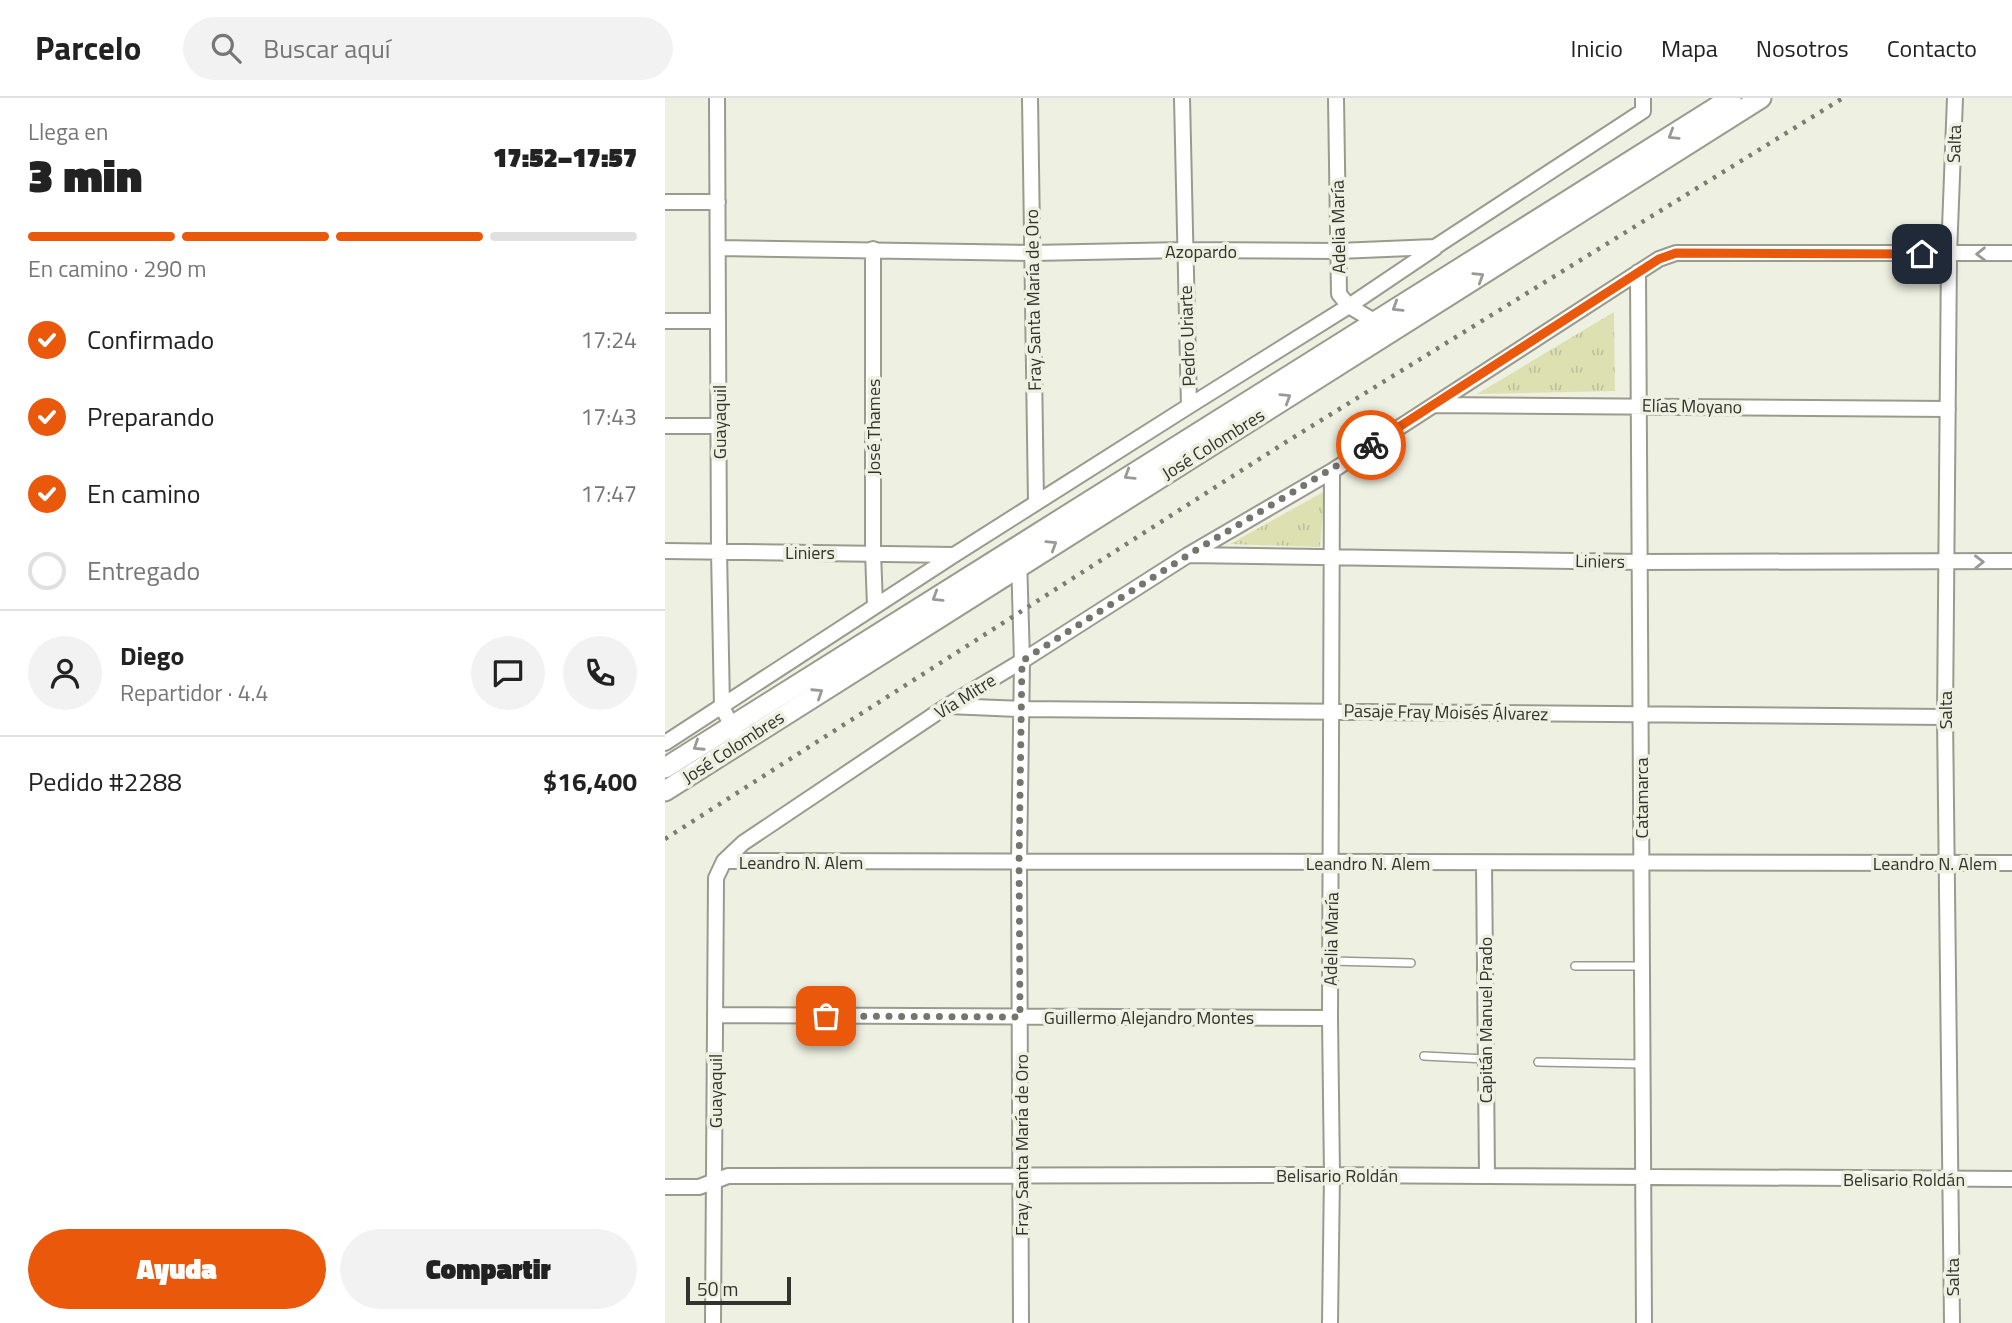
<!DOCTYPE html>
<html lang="es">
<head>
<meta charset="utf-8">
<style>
  :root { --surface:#fff; --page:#f2f2f2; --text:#222; --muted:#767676; --line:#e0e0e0; --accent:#ea580c }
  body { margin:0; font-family:"Titillium Web",sans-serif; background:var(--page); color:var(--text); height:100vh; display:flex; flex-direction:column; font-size:26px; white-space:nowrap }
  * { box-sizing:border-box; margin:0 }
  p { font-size:23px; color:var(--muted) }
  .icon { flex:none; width:38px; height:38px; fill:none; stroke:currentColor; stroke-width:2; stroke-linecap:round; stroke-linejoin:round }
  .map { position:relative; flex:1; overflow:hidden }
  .sheet { display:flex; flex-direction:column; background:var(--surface); width:665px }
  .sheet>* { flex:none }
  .scale { position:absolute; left:21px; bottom:18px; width:105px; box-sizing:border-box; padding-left:7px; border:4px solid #33332e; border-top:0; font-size:19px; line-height:24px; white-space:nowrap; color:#33332e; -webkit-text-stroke:5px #eef0e1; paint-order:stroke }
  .pin { position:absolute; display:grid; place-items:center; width:60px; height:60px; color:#fff; margin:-30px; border-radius:14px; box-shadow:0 4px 10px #0006 }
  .courier { position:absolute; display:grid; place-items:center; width:70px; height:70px; margin:-35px; border:5px solid #ea580c; border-radius:50%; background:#fff; color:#222; box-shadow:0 2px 9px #0007 }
  .headline em { font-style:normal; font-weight:800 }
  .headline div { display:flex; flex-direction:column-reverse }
  .headline { display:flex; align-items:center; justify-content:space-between; height:119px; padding:0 28px }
  h1 { font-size:46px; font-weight:800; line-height:52px }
  .bar { display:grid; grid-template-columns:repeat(4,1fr); gap:10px 7px; align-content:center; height:84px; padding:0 28px }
  .bar i { height:9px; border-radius:5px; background:var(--line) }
  .bar .current { background:var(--accent) }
  .bar p { grid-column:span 4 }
  .line { display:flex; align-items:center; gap:18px; padding:0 28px; border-top:2px solid var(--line) }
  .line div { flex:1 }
  .round { display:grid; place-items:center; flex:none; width:74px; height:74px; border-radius:37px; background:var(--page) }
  ol { padding:0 28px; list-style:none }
  li { display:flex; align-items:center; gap:21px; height:77px }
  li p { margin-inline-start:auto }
  li .icon { padding:7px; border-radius:50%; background:var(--accent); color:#fff; stroke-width:4 }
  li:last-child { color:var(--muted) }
  li i { width:38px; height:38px; border:4px solid var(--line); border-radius:50% }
  .cta { display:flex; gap:14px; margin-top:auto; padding:14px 28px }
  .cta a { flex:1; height:80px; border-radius:42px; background:var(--accent); color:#fff; font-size:28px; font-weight:800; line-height:80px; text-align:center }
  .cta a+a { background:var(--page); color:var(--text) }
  header { display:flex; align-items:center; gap:42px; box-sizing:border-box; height:98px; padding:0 35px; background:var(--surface); border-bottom:2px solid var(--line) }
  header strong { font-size:33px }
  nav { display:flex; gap:38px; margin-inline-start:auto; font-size:24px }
  .search { width:490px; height:63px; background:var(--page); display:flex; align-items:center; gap:18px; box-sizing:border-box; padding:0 24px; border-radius:38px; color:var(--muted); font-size:26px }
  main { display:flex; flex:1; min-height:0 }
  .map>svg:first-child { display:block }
  .grass { fill:url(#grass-tufts) }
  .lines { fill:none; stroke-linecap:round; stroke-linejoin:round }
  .service-casing { stroke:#9a9b8e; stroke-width:10 }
  .minor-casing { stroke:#9a9b8e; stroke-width:18 }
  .secondary-casing { stroke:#9a9b8e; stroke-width:23 }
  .service { stroke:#fff; stroke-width:7 }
  .minor { stroke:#fff; stroke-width:14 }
  .secondary { stroke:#fff; stroke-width:19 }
  .rail { stroke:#7c7d74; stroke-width:4.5; stroke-dasharray:3.5 7; stroke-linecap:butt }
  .oneway { stroke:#999996 }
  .done { stroke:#74756d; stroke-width:7; stroke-dasharray:0 12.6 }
  .route { stroke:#ea580c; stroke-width:9 }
  .labels { text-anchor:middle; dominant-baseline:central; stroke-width:7; stroke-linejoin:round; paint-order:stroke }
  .street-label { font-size:18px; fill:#33332e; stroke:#eef0e1 }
</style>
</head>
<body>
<header>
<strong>Parcelo</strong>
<div class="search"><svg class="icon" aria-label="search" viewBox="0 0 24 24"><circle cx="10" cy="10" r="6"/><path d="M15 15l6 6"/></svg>Buscar aquí</div>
<nav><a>Inicio</a><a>Mapa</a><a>Nosotros</a><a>Contacto</a></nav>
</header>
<main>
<section class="sheet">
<div class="headline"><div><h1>3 min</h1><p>Llega en</p></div><em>17:52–17:57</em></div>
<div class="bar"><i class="current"></i><i class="current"></i><i class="current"></i><i></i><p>En camino · 290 m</p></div>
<ol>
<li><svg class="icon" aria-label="check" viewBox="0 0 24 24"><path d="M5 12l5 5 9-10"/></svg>Confirmado<p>17:24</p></li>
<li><svg class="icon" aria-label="check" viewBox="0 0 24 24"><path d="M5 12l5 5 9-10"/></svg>Preparando<p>17:43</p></li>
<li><svg class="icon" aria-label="check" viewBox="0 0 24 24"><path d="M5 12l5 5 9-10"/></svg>En camino<p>17:47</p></li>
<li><i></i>Entregado</li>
</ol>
<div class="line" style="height:126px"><a class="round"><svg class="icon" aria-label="person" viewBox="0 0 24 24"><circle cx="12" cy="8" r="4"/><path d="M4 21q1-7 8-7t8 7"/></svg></a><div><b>Diego</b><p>Repartidor · 4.4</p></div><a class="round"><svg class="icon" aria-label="chat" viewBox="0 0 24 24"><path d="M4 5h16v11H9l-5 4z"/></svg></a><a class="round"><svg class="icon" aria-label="phone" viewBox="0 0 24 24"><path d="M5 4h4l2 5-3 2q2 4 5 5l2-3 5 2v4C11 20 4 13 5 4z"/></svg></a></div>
<div class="line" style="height:91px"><div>Pedido #2288</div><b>$16,400</b></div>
<div class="cta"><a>Ayuda</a><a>Compartir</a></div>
</section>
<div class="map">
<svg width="1347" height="1225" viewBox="0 0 1347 1225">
  <defs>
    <pattern id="grass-tufts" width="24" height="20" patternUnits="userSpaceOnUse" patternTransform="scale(1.75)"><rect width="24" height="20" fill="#dde1b2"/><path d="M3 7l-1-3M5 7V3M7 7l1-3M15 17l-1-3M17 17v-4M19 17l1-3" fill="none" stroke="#bec299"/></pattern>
  </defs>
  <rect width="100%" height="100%" fill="#eef0e1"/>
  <path class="grass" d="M949 214 950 293 812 296Z
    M660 393 655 449 565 446Z"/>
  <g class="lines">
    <defs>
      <path id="service" d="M666 863 746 865
        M910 868H977
        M759 958 821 961
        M873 964 977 966"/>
      <path id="minor" d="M52 0 54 453 57 609 71 636
        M365 0 371 405
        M517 0 524 308
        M671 0 674 196 684 208 709 223 712 229
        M0 104H53
        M53 150 367 155 520 152 673 153 770 149 978 13V0
        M208 151V454L210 508
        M973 174 979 1225
        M0 223H53
        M770 307 1283 311
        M0 328H54
        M0 453 289 457
        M523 457 975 464 1347 463
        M354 460 357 563 354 765 356 1225
        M283 608 356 611 1280 619
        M0 645 289 457 524 308 684 208 770 150
        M59 763 1347 765
        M819 765 822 1078
        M50 917 665 920
        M0 1089H34L63 1078 667 1077 1347 1081
        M48 1225 51 780 59 763 78 745 282 608 357 563 523 457 667 373 994 161 1011 155H1347
        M665 1225 667 1077 665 920 667 373
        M1287 1225 1280 619 1284 156 1290 0"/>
      <path id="secondary" d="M0 670 1066 0
        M0 693 1096 0"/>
    </defs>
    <use href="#service" class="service-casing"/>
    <use href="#minor" class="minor-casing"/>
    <use href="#secondary" class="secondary-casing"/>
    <use href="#service" class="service"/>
    <use href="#minor" class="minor"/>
    <use href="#secondary" class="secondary"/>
    <path class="rail" d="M0 741 621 344 1178 0"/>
  </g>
  <defs><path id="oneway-chevron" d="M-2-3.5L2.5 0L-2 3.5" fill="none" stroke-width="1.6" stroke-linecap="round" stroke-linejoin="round" transform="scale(1.75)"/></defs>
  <g class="oneway">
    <use href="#oneway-chevron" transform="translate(1008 37) rotate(148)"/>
    <use href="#oneway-chevron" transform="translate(1316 156) rotate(179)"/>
    <use href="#oneway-chevron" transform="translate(814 179) rotate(-32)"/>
    <use href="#oneway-chevron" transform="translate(732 209) rotate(148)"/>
    <use href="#oneway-chevron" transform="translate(621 300) rotate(-32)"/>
    <use href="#oneway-chevron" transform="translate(464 377) rotate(148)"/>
    <use href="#oneway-chevron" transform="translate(387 447) rotate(-32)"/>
    <use href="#oneway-chevron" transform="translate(1314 464) rotate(-1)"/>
    <use href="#oneway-chevron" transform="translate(272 499) rotate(148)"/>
    <use href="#oneway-chevron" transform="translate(153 595) rotate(-33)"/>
    <use href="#oneway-chevron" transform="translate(33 648) rotate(147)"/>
  </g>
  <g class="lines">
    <path class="done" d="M161 918 355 919 354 765 357 563 523 457 706 347"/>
    <path class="route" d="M706 347 994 161 1011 155 1257 156"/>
  </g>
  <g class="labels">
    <g class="street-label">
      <text transform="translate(1289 46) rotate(-88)">Salta</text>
      <text transform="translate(673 129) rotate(-91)">Adelia María</text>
      <text x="536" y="153">Azopardo</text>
      <text transform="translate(368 202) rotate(-91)">Fray Santa María de Oro</text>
      <text transform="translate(522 238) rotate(-92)">Pedro Uriarte</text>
      <text transform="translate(1027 308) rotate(1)">Elías Moyano</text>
      <text transform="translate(54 324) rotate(-90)">Guayaquil</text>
      <text transform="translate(208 329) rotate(-90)">José Thames</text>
      <text transform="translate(548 346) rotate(-32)">José Colombres</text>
      <text x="145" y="454">Liniers</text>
      <text transform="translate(935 463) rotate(1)">Liniers</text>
      <text transform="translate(300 598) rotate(-32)">Vía Mitre</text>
      <text transform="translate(1280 612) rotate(-90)">Salta</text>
      <text transform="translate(781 614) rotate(1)">Pasaje Fray Moisés Álvarez</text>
      <text transform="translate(68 649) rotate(-33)">José Colombres</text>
      <text transform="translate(976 700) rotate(-90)">Catamarca</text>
      <text x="136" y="764">Leandro N. Alem</text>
      <text x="703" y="765">Leandro N. Alem</text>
      <text x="1270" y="765">Leandro N. Alem</text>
      <text transform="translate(666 841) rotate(-89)">Adelia María</text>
      <text x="484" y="919">Guillermo Alejandro Montes</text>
      <text transform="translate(820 922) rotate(-90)">Capitán Manuel Prado</text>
      <text transform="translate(50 993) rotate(-90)">Guayaquil</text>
      <text transform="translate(356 1047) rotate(-90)">Fray Santa María de Oro</text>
      <text x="672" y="1077">Belisario Roldán</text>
      <text x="1239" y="1081">Belisario Roldán</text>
      <text transform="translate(1287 1179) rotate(-90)">Salta</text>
    </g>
  </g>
</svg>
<div class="scale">50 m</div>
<div class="pin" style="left:161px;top:918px;background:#ea580c"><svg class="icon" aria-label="bag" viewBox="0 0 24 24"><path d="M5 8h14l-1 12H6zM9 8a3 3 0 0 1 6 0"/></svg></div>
<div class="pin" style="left:1257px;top:156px;background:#1f2937"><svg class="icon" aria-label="home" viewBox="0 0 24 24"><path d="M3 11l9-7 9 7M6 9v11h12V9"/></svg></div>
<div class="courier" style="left:706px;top:347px"><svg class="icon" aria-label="bike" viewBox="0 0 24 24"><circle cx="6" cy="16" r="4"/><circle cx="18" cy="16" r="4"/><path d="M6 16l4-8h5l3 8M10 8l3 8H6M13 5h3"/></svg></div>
</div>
</main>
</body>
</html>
